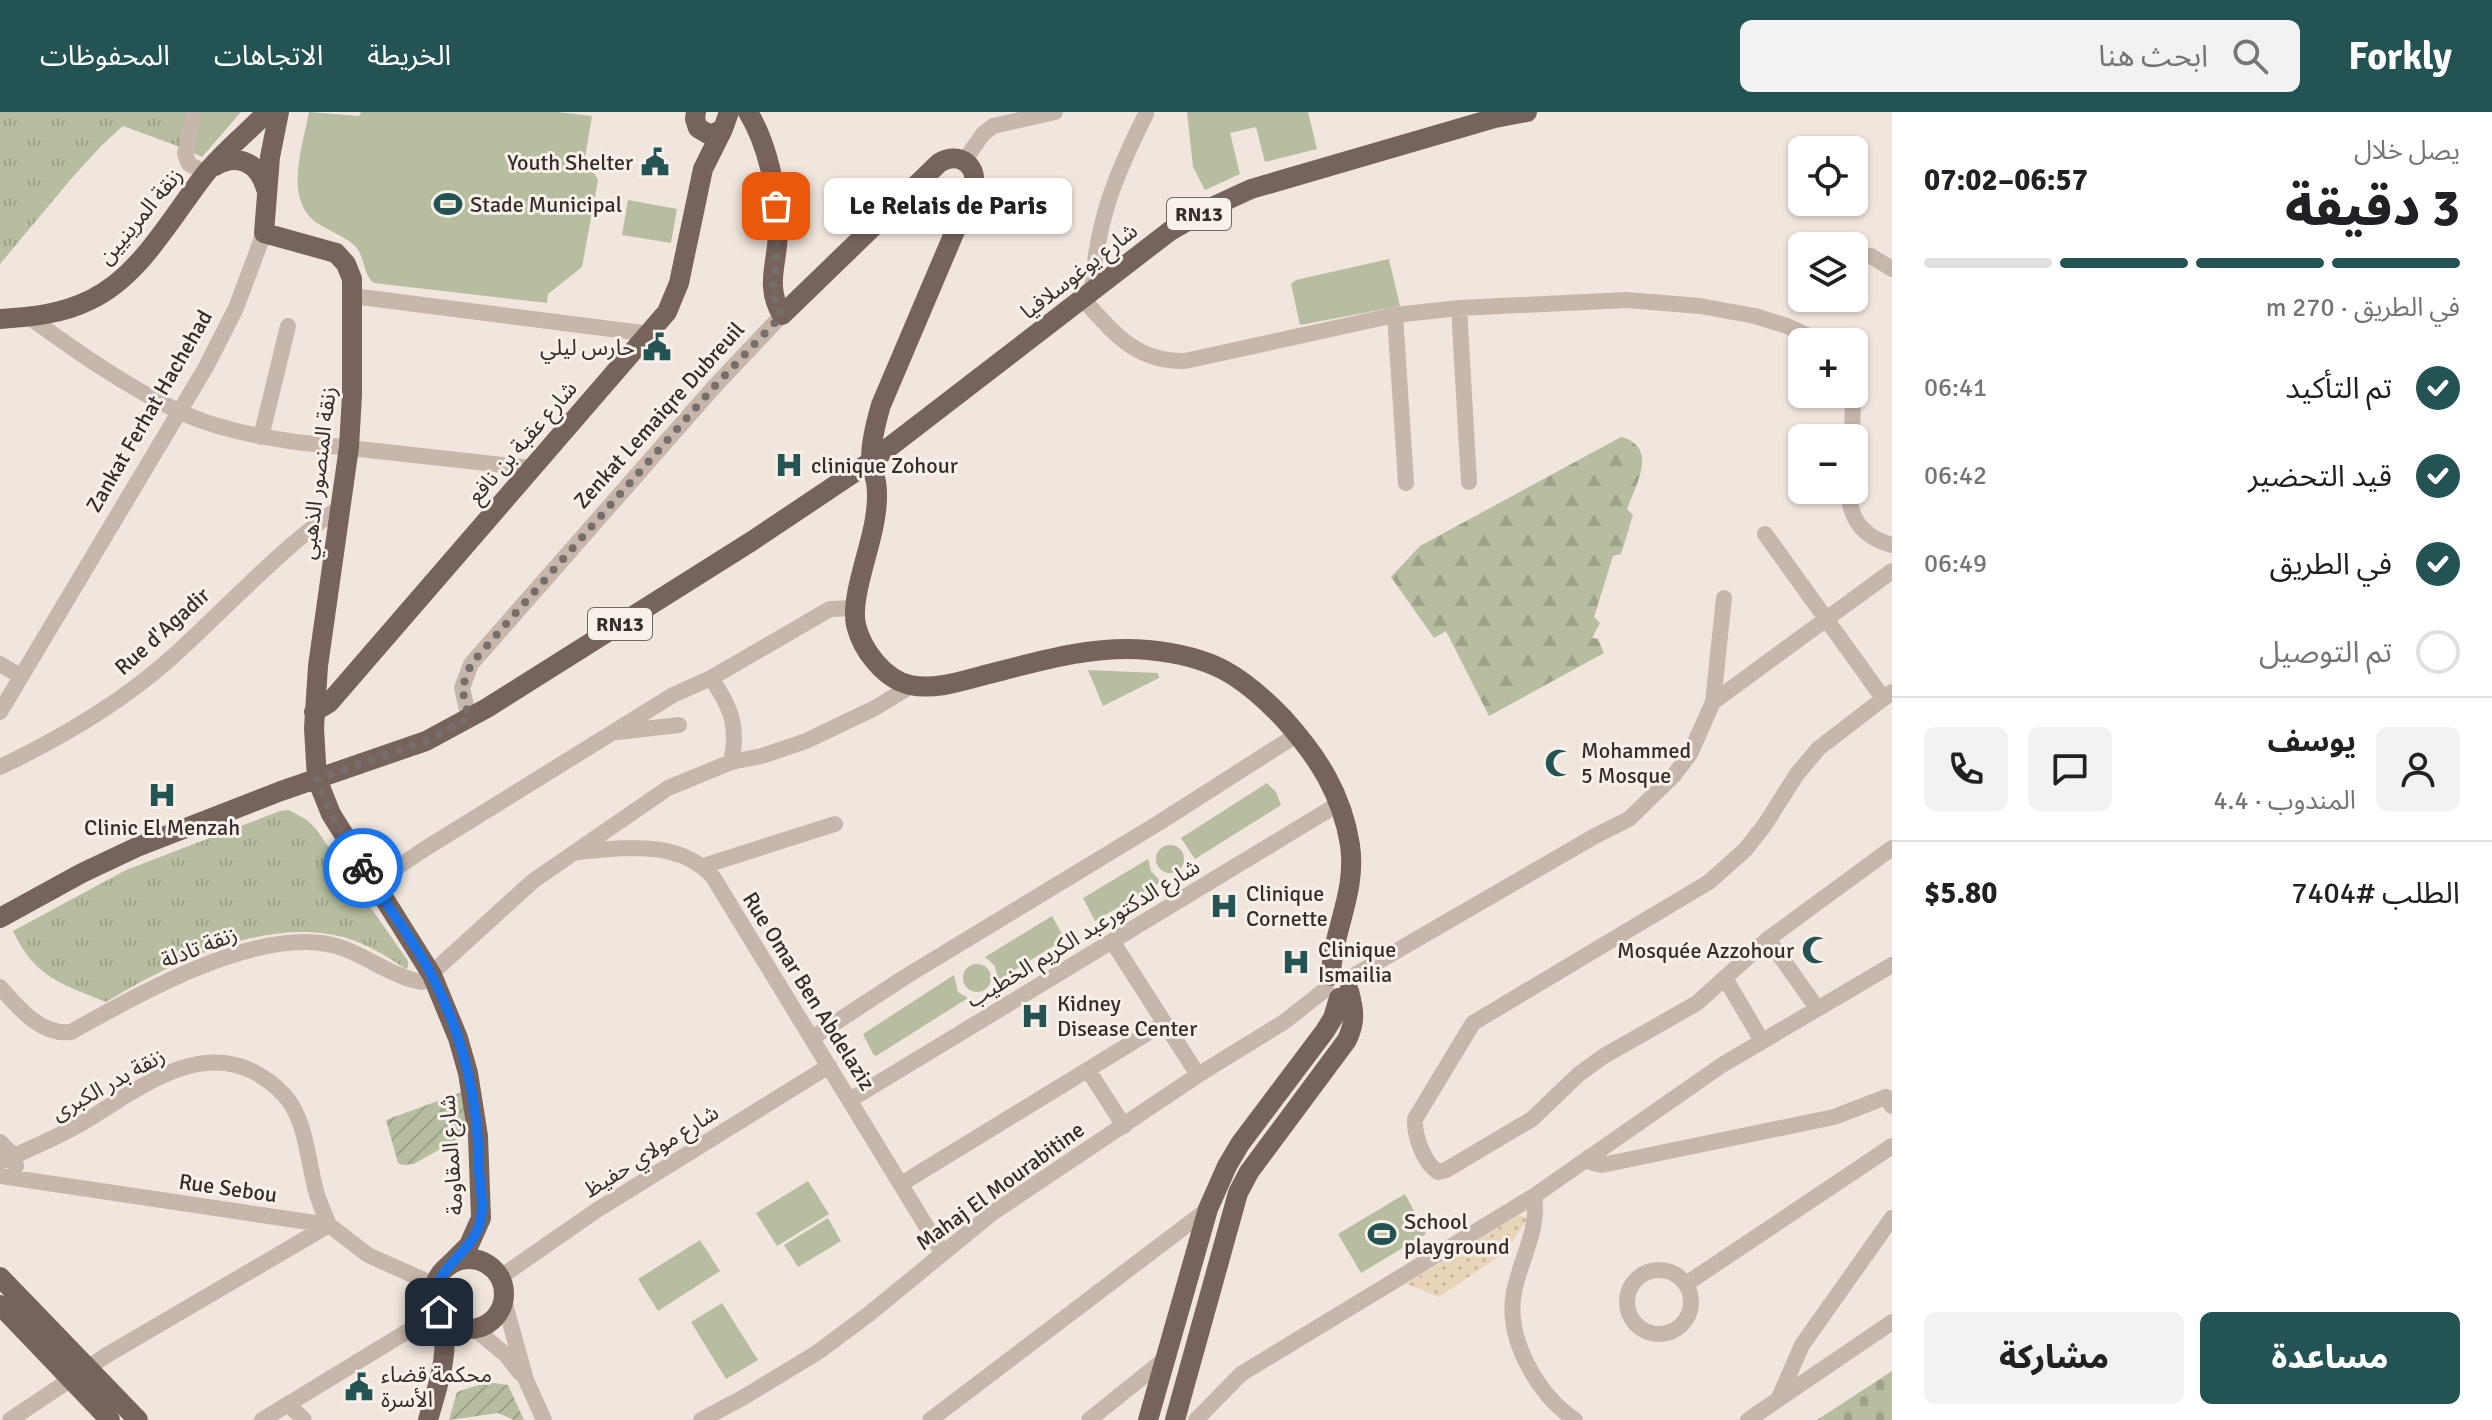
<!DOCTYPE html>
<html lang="ar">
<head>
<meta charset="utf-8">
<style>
  :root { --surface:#fff; --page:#f2f2f2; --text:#202124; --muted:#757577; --line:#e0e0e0; --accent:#235352 }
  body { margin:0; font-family:Signika,"Noto Sans Arabic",sans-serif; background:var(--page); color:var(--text); direction:rtl; height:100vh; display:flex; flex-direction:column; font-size:30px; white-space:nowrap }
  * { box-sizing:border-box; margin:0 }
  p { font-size:26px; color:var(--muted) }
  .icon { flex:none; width:44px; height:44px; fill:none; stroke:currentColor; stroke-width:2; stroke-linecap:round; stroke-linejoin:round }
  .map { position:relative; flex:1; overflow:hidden; direction:ltr }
  .details { display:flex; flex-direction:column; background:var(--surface); width:600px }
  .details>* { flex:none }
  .controls { position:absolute; left:1788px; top:24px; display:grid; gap:16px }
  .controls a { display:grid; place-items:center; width:80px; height:80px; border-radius:12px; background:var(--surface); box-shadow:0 2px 6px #0004; font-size:40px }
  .pin { position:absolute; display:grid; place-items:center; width:68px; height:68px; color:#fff; margin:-34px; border-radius:16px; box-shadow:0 4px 12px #0006 }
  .courier { position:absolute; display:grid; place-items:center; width:80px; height:80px; margin:-40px; border:6px solid #1a73e8; border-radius:50%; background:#fff; color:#222; box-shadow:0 2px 10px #0007 }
  .bubble { position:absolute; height:56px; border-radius:12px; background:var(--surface); box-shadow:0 2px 6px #0004; font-size:26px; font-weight:800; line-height:56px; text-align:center; direction:rtl }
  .headline em { font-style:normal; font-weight:800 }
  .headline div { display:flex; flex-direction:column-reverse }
  .headline { display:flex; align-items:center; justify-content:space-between; height:136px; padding:0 32px }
  h1 { font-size:52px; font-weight:800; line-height:60px }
  .bar { display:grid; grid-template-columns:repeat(4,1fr); gap:12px 8px; align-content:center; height:96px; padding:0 32px }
  .bar i { height:10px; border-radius:6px; background:var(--line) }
  .bar .current { background:var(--accent) }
  .bar p { grid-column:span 4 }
  .line { display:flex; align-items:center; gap:20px; padding:0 32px; border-top:2px solid var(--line) }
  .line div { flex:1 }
  .round { display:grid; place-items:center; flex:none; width:84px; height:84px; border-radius:12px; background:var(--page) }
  ol { padding:0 32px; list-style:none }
  li { display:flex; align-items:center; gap:24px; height:88px }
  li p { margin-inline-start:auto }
  li .icon { padding:8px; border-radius:50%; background:var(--accent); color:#fff; stroke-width:4 }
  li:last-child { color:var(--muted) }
  li i { width:44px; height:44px; border:4px solid var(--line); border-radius:50% }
  .action { display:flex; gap:16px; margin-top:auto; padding:16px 32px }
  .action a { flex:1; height:92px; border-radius:12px; background:var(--accent); color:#fff; font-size:32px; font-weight:800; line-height:92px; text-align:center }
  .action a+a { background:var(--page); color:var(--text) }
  header { display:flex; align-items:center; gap:48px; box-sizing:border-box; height:112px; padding:0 40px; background:var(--accent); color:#fff }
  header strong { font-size:38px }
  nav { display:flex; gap:44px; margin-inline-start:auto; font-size:28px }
  .search { width:560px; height:72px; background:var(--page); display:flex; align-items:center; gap:20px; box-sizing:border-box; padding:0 28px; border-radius:12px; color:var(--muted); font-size:30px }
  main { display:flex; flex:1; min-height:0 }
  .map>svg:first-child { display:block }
  .grass { fill:#b6be9f }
  .forest { fill:url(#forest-firs) }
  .sand { fill:url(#sand-dots) }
  .cemetery { fill:url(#cemetery-stones) }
  .park { fill:url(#park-tufts) }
  .garden { fill:url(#garden-furrows) }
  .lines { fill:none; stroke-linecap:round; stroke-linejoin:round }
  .minor { stroke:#c7b6ab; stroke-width:16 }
  .major { stroke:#76635c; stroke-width:20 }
  .done { stroke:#776d69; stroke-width:8; stroke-dasharray:0 14.4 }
  .route { stroke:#1a73e8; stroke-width:10 }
  .labels { text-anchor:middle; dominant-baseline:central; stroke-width:6; stroke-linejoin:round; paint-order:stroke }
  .shield { fill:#f8f1ea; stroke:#706764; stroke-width:2 }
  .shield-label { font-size:20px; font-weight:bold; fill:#362c2a }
  .poi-label { font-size:22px; fill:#362c2a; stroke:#f8f1ea; text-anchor:start }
  .street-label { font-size:22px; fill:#362c2a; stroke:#f8f1ea }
</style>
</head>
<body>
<header>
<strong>Forkly</strong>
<div class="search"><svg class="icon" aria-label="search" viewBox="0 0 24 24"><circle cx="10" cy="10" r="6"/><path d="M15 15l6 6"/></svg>ابحث هنا</div>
<nav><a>الخريطة</a><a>الاتجاهات</a><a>المحفوظات</a></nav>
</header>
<main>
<section class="details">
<div class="headline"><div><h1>3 دقيقة</h1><p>يصل خلال</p></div><em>06:57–07:02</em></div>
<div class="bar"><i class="current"></i><i class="current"></i><i class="current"></i><i></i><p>في الطريق · 270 m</p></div>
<ol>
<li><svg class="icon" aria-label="check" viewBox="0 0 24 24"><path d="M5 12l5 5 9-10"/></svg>تم التأكيد<p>06:41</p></li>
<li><svg class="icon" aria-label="check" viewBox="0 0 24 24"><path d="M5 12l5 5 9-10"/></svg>قيد التحضير<p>06:42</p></li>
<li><svg class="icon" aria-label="check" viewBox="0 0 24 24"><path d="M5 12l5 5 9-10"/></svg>في الطريق<p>06:49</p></li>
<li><i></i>تم التوصيل</li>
</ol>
<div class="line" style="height:144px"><a class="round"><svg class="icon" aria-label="person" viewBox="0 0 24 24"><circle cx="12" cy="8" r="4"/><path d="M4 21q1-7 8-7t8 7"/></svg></a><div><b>يوسف</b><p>المندوب · 4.4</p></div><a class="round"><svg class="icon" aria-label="chat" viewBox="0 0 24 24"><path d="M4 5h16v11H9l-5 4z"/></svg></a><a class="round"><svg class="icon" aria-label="phone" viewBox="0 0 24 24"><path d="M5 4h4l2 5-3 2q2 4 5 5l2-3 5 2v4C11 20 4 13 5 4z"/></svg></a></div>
<div class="line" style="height:104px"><div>الطلب #7404</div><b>$5.80</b></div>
<div class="action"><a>مساعدة</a><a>مشاركة</a></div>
</section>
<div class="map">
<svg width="1892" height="1308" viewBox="0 0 1892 1308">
  <defs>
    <pattern id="forest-firs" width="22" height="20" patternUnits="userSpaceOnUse" patternTransform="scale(2)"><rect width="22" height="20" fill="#b6be9f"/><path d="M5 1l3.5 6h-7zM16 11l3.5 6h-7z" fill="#9da389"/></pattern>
    <pattern id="sand-dots" width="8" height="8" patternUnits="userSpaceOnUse" patternTransform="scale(2)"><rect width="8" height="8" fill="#e8d4b8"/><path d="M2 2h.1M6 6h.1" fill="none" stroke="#c8b69e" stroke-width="1.8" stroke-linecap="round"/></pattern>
    <pattern id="cemetery-stones" width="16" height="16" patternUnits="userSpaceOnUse" patternTransform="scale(2)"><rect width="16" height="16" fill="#b6be9f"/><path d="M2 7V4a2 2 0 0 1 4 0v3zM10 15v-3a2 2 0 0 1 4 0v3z" fill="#9da389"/></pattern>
    <pattern id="park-tufts" width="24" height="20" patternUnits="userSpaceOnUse" patternTransform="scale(2)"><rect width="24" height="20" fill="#b6be9f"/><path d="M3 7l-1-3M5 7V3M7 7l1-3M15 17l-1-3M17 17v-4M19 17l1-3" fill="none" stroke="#9da389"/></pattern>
    <pattern id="garden-furrows" width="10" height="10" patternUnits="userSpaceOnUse" patternTransform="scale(2)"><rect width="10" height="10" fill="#b6be9f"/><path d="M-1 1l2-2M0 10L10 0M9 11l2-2" fill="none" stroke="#9da389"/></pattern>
  </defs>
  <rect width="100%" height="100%" fill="#f0e6de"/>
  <path class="grass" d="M200 0H241L202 45 189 39Z
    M309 0 359 4 361 0H558L592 4 585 45 598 68 582 155 548 182 547 191 374 171C362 162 366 144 354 133 344 124 329 119 317 111 283 87 303 33 309 0Z
    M1187 0H1308L1317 37 1265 50 1256 15 1230 21 1240 62 1205 78 1193 55Z
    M628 88 677 97 671 131 622 123Z
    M1389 147 1400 194 1300 213 1291 172 1296 168Z
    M1088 558 1158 561 1159 566 1103 594Z
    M1267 671 1276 680 1281 693 1195 747 1181 726Z
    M1156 747a14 14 0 1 1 28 0a14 14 0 1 1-28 0Z
    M1148 747 1151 759 1161 770 1095 809 1083 786Z
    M1052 804 1065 827 998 868 995 854 985 845Z
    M963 866a14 14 0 1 1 28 0a14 14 0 1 1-28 0Z
    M954 863 958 880 968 886 876 944 873 942 863 922Z
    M808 1069 829 1102 777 1134 756 1101Z
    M1405 1082 1426 1122 1361 1161 1338 1122Z
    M828 1106 841 1129 798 1155 784 1133Z
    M700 1128 720 1159 658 1199 638 1167Z
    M722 1191 758 1248 726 1267 691 1210Z"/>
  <path class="forest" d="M1621 325C1659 335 1636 372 1627 397L1633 403 1621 442 1613 444 1594 505 1600 511 1592 526 1598 527 1604 541 1489 604 1446 519 1434 526 1391 465 1420 434Z"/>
  <path class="sand" d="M1519 1103 1528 1107 1504 1141 1439 1185 1406 1172Z"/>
  <path class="cemetery" d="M1892 1259V1308H1817Z"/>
  <path class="park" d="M0 0H191L180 35 123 14 102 33 71 67 0 152Z
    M289 698 307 708 316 717 408 849V855L406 857C383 842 361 828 334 823 258 808 169 852 106 890 62 872 35 866 13 819L126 758 280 699Z"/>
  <path class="garden" d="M462 980 468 1015 463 1024 414 1052 403 1053 398 1051 386 1008Z
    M487 1270 508 1273 524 1308H514L498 1301 449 1308 457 1280Z"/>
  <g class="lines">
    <path class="minor" d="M194 0 185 42 189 52 206 61
      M964 49 983 22 993 14 1055 0
      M1871 144 1892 157
      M1092 178C1097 108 1115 64 1146 2
      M353 184 650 222
      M1082 186C1113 220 1135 250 1185 249L1395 203 1459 196 1627 188 1700 194 1755 204 1787 214 1822 230
      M1459 196 1469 370
      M1395 203 1406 371
      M29 205C76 239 124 273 176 298 213 316 255 324 296 330L531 356
      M261 325 288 214
      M1852 326 1853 282
      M1848 378C1850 408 1863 425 1892 433
      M1765 422 1883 586
      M0 552 20 564
      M711 566C731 595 739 615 731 650
      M1892 580 1819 636 1797 662 1764 714 1745 738 1709 770 1473 911 1415 1007C1414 1024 1424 1051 1438 1060L1446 1058 1532 1007 1579 962 1604 944 1697 891 1768 827 1892 736
      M1713 590 1724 486
      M0 600 206 255 236 196 264 121
      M469 606 462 576 471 552 714 275 782 203
      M617 620 679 613
      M0 655C61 626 119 592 170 547 227 496 276 440 339 396
      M578 740C625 736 679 727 713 765L942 1140
      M703 754 835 712
      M373 772 423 738 673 583 711 566 830 497 854 496
      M1768 827 1817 896
      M1112 829 1198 963
      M1725 866 1762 929
      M1348 867 1595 724 1629 707 1674 663 1690 642 1713 590 1892 459
      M0 875C18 895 41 924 71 920 138 883 242 822 321 831 358 835 386 864 422 870L533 769 668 676 731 650 762 644 806 629 875 596 911 574
      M812 926 905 865 1157 712 1298 622
      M1088 958 1124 1014
      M850 988 1340 691
      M0 1030 14 1044 16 1054
      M1589 1045 1593 1051 1602 1053 1834 1005 1886 985 1892 994
      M0 1050C28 1038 56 1026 82 1011 133 981 194 929 254 960 269 968 282 978 291 992 307 1018 308 1050 316 1079 319 1091 325 1102 329 1113
      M0 1064 329 1113 368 1143 435 1173
      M901 1072 1164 911
      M1534 1084C1540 1117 1520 1148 1514 1180 1505 1226 1537 1282 1575 1308
      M1627 1190a32 32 0 1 1 64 0a32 32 0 1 1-64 0Z
      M499 1166 597 1098 829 954
      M1686 1172 1892 1034
      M503 1185 526 1268 544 1308
      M475 1217 506 1243 520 1261
      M1779 1286 1802 1233 1892 1106
      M289 1293 304 1308
      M10 1308 107 1243 329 1113
      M262 1308 439 1200
      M701 1308 744 1285 818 1240 869 1202 991 1102 1198 963 1284 910 1326 877
      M930 1308 1208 1097
      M1089 1308 1165 1247
      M1196 1308 1241 1262 1534 1084 1722 953 1892 853
      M1748 1308 1892 1210"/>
    <path class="major" d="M279 0 270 45 264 121 336 141 346 152 352 167V283L349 335 318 554 314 616 317 667 331 702 432 863 458 926 468 961 478 1024 481 1106 469 1133 448 1154
      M696 0 695 7 698 16 710 23 723 17 729 0
      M748 0C768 33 778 81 778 119 778 151 764 173 782 203L939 51C960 38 981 55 972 79L881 293C876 310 871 328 871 347 871 355 874 362 876 370 878 382 877 394 875 406 871 436 850 486 856 513 862 538 884 567 910 573 937 579 967 567 993 561 1043 548 1096 533 1148 538 1211 544 1241 562 1284 607 1318 645 1342 682 1350 733 1357 781 1332 819 1331 864
      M215 54C239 40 259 52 266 77
      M0 207C31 205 62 202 90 188 141 164 172 104 206 61 224 39 247 21 267 0
      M314 600 329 591 667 200 679 171 703 57 723 17
      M0 806 82 761 137 735 281 679 426 629 487 596 752 429 870 350 1170 119 1212 95 1251 77 1495 6 1527 0
      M434 1182a35 35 0 1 1 70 0a35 35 0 1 1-70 0Z
      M0 1165 138 1308
      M0 1193 110 1308
      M428 1308C438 1272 451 1240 441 1203
      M1148 1308 1208 1097 1227 1054 1240 1032 1325 919 1333 906 1339 886
      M1175 1308 1238 1081 1249 1060 1347 928C1356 909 1354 898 1349 879"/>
  </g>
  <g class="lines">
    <path class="done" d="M363 756 331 702 317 667 426 629 469 606 462 576 471 552 714 275 782 203 772 181 777 138 776 94"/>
    <path class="route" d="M363 756C385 792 413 826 432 864 463 923 479 991 479 1058 480 1073 484 1091 481 1106 475 1145 422 1157 439 1200"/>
  </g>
  <defs>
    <symbol id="civic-bare" viewBox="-9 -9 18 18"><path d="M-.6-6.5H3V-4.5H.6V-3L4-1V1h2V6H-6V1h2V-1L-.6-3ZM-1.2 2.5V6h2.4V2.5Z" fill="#235352" stroke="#f8f1ea" stroke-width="2.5" paint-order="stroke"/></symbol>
    <symbol id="stadium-bare" viewBox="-9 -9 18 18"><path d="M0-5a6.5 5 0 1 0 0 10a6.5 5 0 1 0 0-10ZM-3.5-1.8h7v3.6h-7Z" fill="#235352" stroke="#f8f1ea" stroke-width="2.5" paint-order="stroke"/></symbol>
    <symbol id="hospital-bare" viewBox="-9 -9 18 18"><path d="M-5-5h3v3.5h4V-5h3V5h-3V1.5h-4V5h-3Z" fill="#235352" stroke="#f8f1ea" stroke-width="2.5" paint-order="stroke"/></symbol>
    <symbol id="mosque-bare" viewBox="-9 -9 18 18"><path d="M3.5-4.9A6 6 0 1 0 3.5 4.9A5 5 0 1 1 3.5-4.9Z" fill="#235352" stroke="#f8f1ea" stroke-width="2.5" paint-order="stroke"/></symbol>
  </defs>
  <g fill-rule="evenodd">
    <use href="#civic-bare" x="635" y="30" width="40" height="40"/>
    <use href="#stadium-bare" x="428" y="72" width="40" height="40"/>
    <use href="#civic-bare" x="637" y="215" width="40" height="40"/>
    <use href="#hospital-bare" x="769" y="333" width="40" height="40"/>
    <use href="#mosque-bare" x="1539" y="631" width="40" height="40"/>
    <use href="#hospital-bare" x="142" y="663" width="40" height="40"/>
    <use href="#hospital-bare" x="1204" y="774" width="40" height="40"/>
    <use href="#mosque-bare" x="1796" y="818" width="40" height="40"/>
    <use href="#hospital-bare" x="1276" y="830" width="40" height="40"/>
    <use href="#hospital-bare" x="1015" y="884" width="40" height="40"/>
    <use href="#stadium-bare" x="1362" y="1102" width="40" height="40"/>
    <use href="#civic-bare" x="339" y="1255" width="40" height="40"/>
  </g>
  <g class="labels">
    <g class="shield">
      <rect x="1167" y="86" width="64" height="32" rx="6"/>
      <rect x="588" y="496" width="64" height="32" rx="6"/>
    </g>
    <g class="shield-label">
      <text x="1199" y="102">RN13</text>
      <text x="620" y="512">RN13</text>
    </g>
    <g class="poi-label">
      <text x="633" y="50" text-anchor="end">Youth Shelter</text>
      <text x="470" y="92">Stade Municipal</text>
      <text x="635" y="235" text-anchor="end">حارس ليلي</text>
      <text x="811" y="353">clinique Zohour</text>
      <text x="1581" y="638">Mohammed<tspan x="1581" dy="25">5 Mosque</tspan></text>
      <text x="162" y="715" text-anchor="middle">Clinic El Menzah</text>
      <text x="1246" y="781">Clinique<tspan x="1246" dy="25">Cornette</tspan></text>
      <text x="1318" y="837">Clinique<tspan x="1318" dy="25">Ismailia</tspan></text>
      <text x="1794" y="838" text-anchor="end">Mosquée Azzohour</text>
      <text x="1057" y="891">Kidney<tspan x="1057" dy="25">Disease Center</tspan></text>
      <text x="1404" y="1109">School<tspan x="1404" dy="25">playground</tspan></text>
      <text x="381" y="1262">محكمة قضاء<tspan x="381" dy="25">الأسرة</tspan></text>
    </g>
    <g class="street-label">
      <text transform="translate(140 104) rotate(-50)">زنقة المرينيين</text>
      <text transform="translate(1079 159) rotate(-38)">شارع يوغوسلافيا</text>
      <text transform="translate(149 299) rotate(-60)">Zankat Ferhat Hachehad</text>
      <text transform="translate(659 303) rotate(-48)">Zenkat Lemaiqre Dubreuil</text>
      <text transform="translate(522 330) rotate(-49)">شارع عقبة بن نافع</text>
      <text transform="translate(318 361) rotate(-83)">زنقة المنصور الذهبي</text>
      <text transform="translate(162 519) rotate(-42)">Rue d'Agadir</text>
      <text transform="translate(1083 821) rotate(-31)">شارع الدكتورعبد الكريم الخطيب</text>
      <text transform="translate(199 835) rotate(-21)">زنقة تادلة</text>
      <text transform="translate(809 879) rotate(58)">Rue Omar Ben Abdelaziz</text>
      <text transform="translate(108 972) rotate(-29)">زنقة بدر الكبرى</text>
      <text transform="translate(651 1039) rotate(-32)">شارع مولاي حفيظ</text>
      <text transform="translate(451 1043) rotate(-94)">شارع المقاومة</text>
      <text transform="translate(1000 1074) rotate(-36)">Mahaj El Mourabitine</text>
      <text transform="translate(228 1076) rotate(8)">Rue Sebou</text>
    </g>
  </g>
</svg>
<div class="controls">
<a><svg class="icon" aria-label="locate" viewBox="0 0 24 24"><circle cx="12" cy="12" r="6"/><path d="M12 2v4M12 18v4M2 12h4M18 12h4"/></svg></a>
<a><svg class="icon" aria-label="layers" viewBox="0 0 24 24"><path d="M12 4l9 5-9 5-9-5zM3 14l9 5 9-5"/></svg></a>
<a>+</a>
<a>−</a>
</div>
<div class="pin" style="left:776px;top:94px;background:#ea580c"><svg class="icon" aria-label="bag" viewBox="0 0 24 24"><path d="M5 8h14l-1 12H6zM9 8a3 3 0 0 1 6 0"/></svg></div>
<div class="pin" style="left:439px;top:1200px;background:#1f2937"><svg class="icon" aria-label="home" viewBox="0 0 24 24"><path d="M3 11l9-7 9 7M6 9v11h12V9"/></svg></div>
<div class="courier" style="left:363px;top:756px"><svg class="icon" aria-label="bike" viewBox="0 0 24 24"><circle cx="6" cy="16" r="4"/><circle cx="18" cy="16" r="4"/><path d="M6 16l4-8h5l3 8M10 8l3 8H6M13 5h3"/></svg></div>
<div class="bubble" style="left:824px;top:66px;width:248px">Le Relais de Paris</div>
</div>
</main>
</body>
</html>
